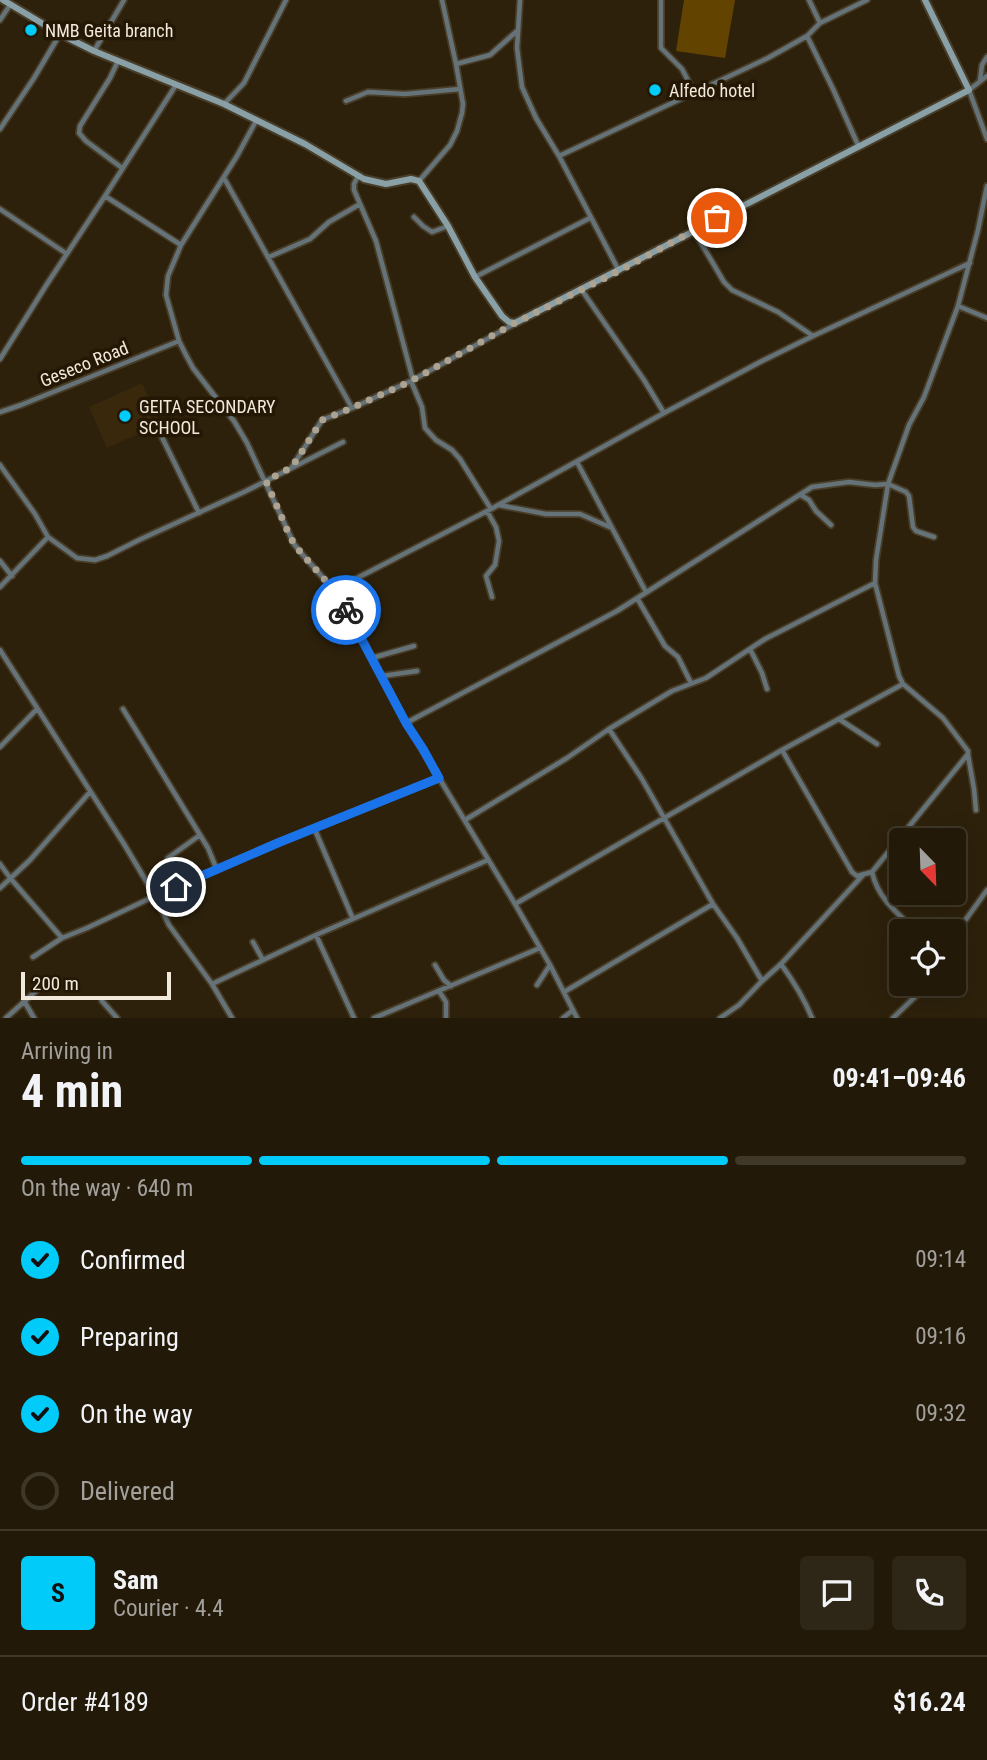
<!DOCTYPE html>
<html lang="en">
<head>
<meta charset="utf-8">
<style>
  :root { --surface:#221908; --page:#2e2616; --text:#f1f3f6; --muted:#a2a09c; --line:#3f3829; --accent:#00cbf9 }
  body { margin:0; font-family:"Roboto Condensed",sans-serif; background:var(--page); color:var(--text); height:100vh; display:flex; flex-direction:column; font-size:26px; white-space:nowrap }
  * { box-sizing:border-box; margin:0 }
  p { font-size:23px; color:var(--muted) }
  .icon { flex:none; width:38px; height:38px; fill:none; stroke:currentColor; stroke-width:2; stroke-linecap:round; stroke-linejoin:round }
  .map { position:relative; height:1018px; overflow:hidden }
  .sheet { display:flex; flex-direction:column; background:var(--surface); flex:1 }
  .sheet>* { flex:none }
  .needle { width:46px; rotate:157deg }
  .tools { position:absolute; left:889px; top:828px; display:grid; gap:14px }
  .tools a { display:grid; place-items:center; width:77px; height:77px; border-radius:7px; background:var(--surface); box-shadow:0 7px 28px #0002,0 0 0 2px var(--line); font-size:35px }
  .scale { position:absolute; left:21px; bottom:18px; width:150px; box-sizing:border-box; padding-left:7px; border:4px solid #f1e9dc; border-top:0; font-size:19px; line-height:24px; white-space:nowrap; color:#f1e9dc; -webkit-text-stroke:5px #241703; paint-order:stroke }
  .pin { position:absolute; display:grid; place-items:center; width:60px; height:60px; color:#fff; margin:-30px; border:4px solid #fff; border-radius:50%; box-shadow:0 2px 7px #0007 }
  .courier { position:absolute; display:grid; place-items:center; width:70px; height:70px; margin:-35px; border:5px solid #1a73e8; border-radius:50%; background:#fff; color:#222; box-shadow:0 2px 9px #0007 }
  .headline em { font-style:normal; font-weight:700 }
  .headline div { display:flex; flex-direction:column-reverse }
  .headline { display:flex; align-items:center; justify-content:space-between; height:119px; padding:0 21px }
  h1 { font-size:46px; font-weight:700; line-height:52px }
  .bar { display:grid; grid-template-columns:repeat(4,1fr); gap:10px 7px; align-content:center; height:84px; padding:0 21px }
  .bar i { height:9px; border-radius:5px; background:var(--line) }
  .bar .selected { background:var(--accent) }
  .bar p { grid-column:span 4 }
  .line { display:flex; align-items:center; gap:18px; padding:0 21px; border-top:2px solid var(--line) }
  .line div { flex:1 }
  .round { display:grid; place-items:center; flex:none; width:74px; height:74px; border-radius:7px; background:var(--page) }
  ol { padding:0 21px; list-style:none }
  li { display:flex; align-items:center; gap:21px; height:77px }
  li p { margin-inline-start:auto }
  li .icon { padding:7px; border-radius:50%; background:var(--accent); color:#111; stroke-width:4 }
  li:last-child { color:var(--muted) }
  li i { width:38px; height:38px; border:4px solid var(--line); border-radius:50% }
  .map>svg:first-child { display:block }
  .built { fill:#39280b }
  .green { fill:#624300 }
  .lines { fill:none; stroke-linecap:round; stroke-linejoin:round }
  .street-casing { stroke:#483d28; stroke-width:8 }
  .secondary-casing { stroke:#483d28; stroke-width:10 }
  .street { stroke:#657277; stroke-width:4.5 }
  .secondary { stroke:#8aa0a7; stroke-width:6 }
  .done { stroke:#aca393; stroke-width:7; stroke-dasharray:0 12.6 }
  .route { stroke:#1a73e8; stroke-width:9 }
  .poi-dot { fill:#00cbf9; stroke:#241703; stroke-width:2.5 }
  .labels { text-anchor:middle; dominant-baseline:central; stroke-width:7; stroke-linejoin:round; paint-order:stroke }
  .poi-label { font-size:18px; fill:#f1e9dc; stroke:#241703; text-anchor:start }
  .street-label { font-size:18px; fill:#f1e9dc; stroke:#241703 }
</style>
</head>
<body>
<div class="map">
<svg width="987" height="1018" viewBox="0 0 987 1018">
  <rect width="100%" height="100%" fill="#2d210b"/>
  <path class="built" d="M142 383 160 424 107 448 89 407Z"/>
  <path class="green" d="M684 0H735L725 58 676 51Z"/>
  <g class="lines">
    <defs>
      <path id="street" d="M520 0 517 48 522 87 536 118 559 156 619 271
        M661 0V48L682 69 694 92
        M809 0 820 23
        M0 20 10 5
        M807 36 833 89 858 145
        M94 51 124 0
        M118 61 110 78 80 126 79 133 86 141 122 168
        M456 64 490 55 517 31
        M987 76 969 90 987 139
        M980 81 982 65 987 57
        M346 101 368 92 405 94 460 89
        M224 104 244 83 286 0
        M256 121 237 156 181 245 168 276 166 295 179 341 186 355 193 368 234 421 247 443 294 544 302 554 334 590 359 632 406 723 515 904 550 965 577 1018
        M0 129 34 78 60 34
        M559 156 768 58 807 36 820 23 867 0
        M358 176 354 184V190L376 241 413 380
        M224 178 352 408
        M419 181 450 145 457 131 462 113 463 104 456 64 442 0
        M105 196 181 245
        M0 209 67 254
        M414 217 423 226 432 232 448 226
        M694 231 724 282 732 290 778 312 813 336
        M269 257 310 239 329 222 360 204
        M475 277 590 218
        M581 289 644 380 664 413
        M958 306 987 318
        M0 359 47 284 105 196 176 85
        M411 381 422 407 425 428 436 440 452 450 460 459 491 509
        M0 412 21 405 179 341
        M158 429 199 513
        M577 462 646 592
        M0 465 35 514 48 537 77 558 95 560 107 556 141 539 244 492 343 442
        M292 467 322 420 352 408 411 381 514 324
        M801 495 809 500 816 511 831 525
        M499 505 546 514H580L612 528
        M487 511 496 527 499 541 495 565 486 576 492 597
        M0 561 12 576
        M0 587 48 537
        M334 590 491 509 664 413 762 361 813 336 970 263
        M637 598 665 646 678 657 691 683
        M750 649 762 673 767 689
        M0 650 124 844 155 896 169 925 212 984 232 1018
        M372 658 414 646
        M382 676 417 671
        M123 709 208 848 217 870
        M839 719 877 744
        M406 723 617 611 812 487 849 482 875 485 888 484 906 492 909 496 913 527 916 531 934 537
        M609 729 642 779 713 904 737 938 762 981 739 1005 720 1018
        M0 747 37 709
        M782 750 852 872 857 876 872 872
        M968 755 974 789 976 810
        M465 820 567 758 609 729 672 691 706 678 765 639 875 583
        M315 830 353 919
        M168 858 200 835
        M0 864 11 879 62 938
        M0 888 30 860 90 792
        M515 904 782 750 903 684
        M917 931C898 914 878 899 872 872L968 754V751L943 718 903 684 899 676 875 583 876 560 888 484 909 425 924 397 958 306 978 230 987 186
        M316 935 354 1018
        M954 936 987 890
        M253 942 263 960
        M33 957 62 938 87 928 155 896 280 842 439 778
        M781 964C794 982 804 998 812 1018
        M435 965 444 980 451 986
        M762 981 781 964 863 875
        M212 984 316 935 488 860
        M537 985 550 965
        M439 991 446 1002V1018
        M564 992 713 904
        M24 1001 34 1018
        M102 1001 117 1018
        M6 1018 46 982
        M374 1018 540 948
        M563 1018 573 1010
        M893 1018 920 992 926 984"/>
      <path id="secondary" d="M3 0 60 34 94 51 224 104 305 144 364 179 386 184 411 179 419 181 448 226 475 277 502 316 509 322 515 323 969 90 925 0"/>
    </defs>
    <use href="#street" class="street-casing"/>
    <use href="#secondary" class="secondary-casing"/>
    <use href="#street" class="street"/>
    <use href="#secondary" class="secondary"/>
  </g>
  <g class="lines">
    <path class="done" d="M346 610 334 590 302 554 294 544 288 532 266 481 292 467 322 420 352 408 411 381 515 323 619 271 717 218"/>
    <path class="route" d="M176 887 280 842 439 778 423 749 406 723 346 610"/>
  </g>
  <g class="poi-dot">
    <circle cx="31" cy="30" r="7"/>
    <circle cx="655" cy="90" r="7"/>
    <circle cx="125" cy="416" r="7"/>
  </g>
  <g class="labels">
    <g class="poi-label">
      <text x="45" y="30">NMB Geita branch</text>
      <text x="669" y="90">Alfedo hotel</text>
      <text x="139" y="406">GEITA SECONDARY<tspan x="139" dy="21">SCHOOL</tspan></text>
    </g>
    <g class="street-label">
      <text transform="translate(84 364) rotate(-22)">Geseco Road</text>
    </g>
  </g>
</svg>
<div class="tools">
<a><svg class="needle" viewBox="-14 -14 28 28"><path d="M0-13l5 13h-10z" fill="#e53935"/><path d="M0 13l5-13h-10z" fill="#a2a09c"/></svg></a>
<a><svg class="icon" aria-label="locate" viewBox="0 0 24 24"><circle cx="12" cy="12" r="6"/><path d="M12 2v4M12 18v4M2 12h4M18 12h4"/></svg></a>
</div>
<div class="scale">200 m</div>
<div class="pin" style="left:717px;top:218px;background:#ea580c"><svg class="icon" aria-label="bag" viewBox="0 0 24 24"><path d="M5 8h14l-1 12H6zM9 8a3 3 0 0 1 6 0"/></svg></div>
<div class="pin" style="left:176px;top:887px;background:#1f2937"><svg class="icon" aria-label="home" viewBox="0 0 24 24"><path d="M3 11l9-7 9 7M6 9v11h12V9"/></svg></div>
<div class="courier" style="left:346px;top:610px"><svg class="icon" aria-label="bike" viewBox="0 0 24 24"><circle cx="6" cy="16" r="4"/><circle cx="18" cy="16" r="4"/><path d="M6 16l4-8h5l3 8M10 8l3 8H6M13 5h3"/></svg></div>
</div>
<section class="sheet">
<div class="headline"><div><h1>4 min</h1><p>Arriving in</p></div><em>09:41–09:46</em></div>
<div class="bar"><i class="selected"></i><i class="selected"></i><i class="selected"></i><i></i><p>On the way · 640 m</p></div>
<ol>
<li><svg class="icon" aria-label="check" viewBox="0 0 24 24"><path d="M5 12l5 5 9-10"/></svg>Confirmed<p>09:14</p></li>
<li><svg class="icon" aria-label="check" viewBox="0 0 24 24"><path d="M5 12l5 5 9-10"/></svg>Preparing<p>09:16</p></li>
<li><svg class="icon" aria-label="check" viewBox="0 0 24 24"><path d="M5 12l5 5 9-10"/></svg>On the way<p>09:32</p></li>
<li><i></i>Delivered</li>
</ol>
<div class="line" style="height:126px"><b class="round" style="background:var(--accent);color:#111">S</b><div><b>Sam</b><p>Courier · 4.4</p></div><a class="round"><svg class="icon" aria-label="chat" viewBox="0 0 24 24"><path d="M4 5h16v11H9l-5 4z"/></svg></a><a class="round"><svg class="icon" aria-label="phone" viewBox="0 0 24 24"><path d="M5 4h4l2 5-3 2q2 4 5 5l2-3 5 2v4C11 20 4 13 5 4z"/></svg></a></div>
<div class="line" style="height:91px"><div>Order #4189</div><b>$16.24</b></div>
</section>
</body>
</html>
